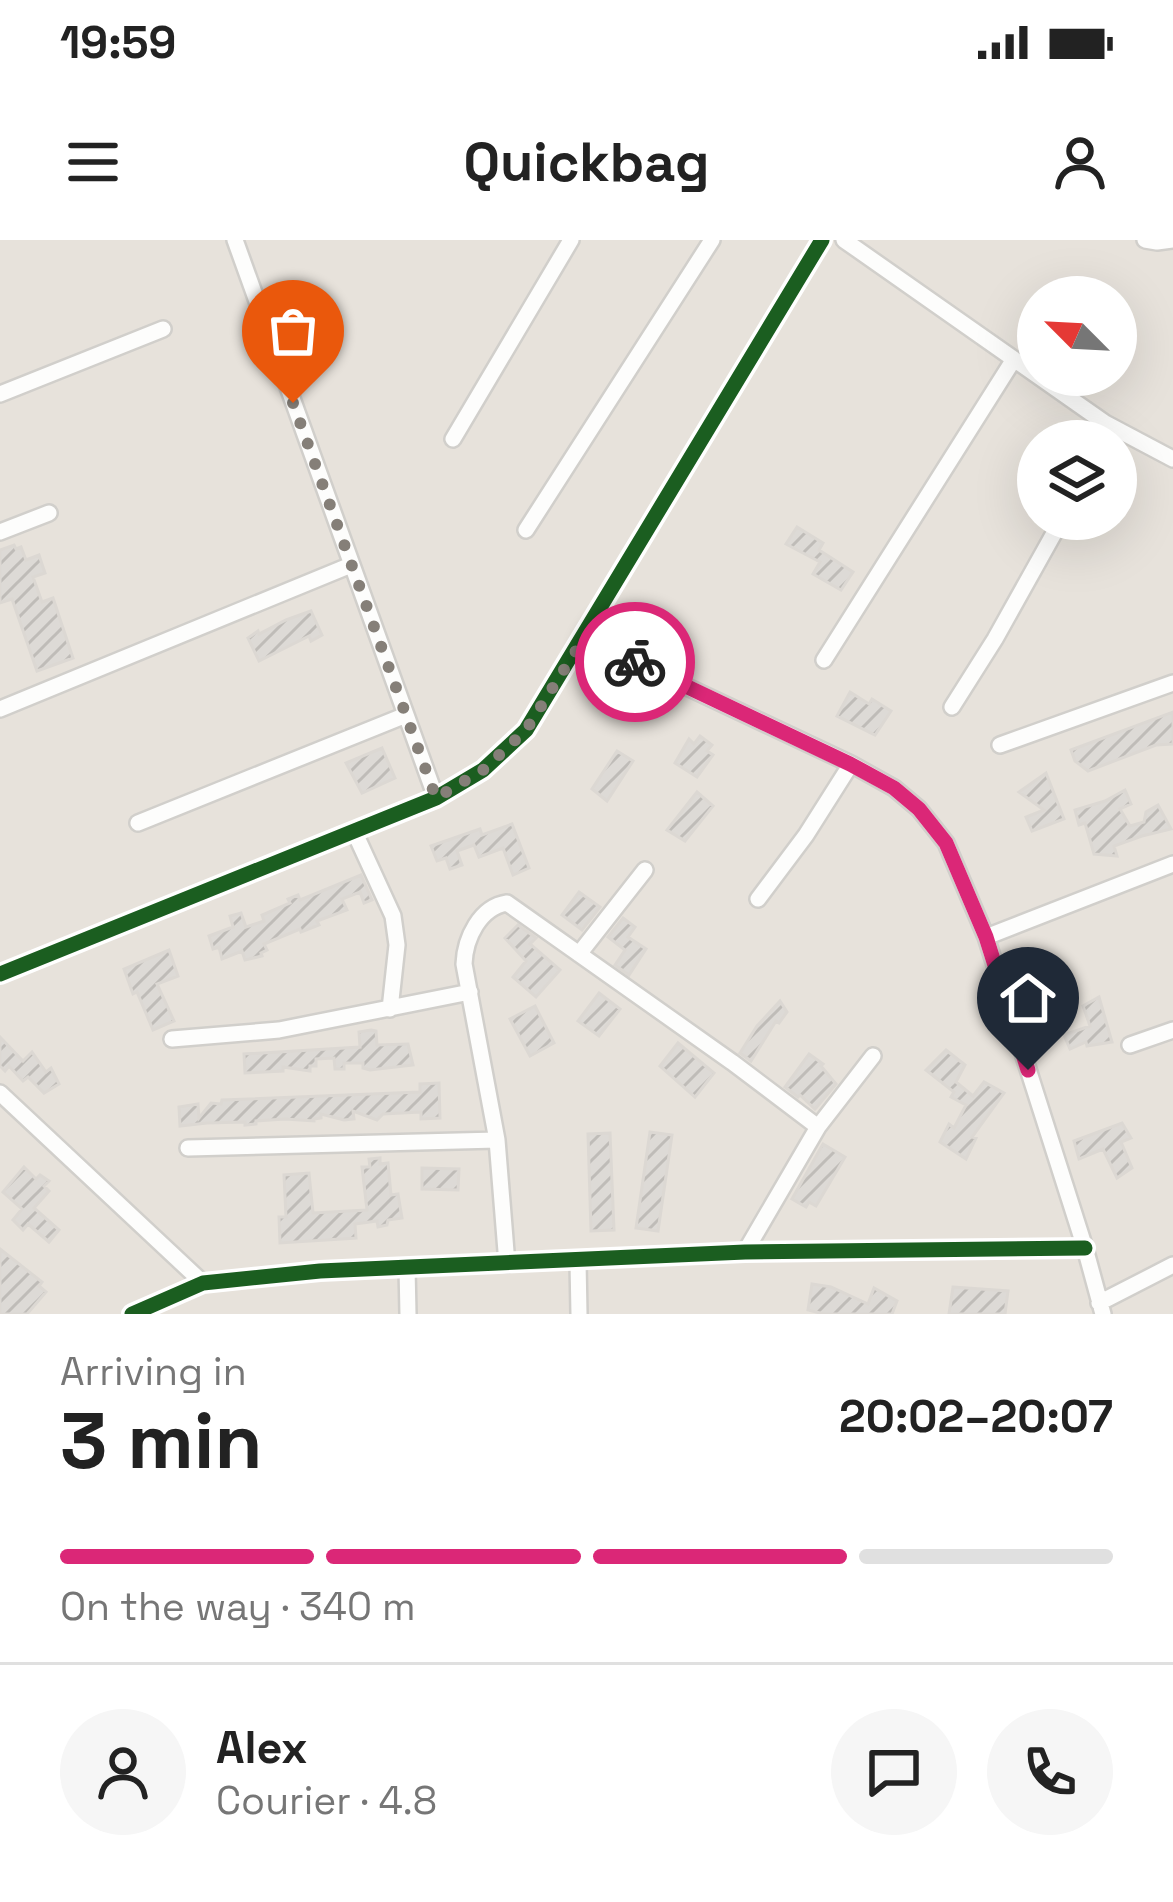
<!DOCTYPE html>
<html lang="en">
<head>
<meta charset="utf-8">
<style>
  :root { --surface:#fff; --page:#f6f6f6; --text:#222; --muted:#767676; --line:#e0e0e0; --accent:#db2777 }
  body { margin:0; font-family:"Space Grotesk",sans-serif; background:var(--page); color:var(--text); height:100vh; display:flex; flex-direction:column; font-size:45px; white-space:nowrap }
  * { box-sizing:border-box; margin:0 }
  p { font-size:39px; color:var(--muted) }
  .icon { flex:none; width:66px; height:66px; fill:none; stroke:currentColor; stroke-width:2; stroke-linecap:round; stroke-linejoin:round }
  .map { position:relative; height:1074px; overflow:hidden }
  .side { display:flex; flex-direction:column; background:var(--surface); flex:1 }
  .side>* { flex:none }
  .needle { width:78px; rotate:294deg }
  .tools { position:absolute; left:1017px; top:36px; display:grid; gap:24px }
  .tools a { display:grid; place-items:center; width:120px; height:120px; border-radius:50%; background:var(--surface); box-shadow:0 12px 48px #0002; font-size:60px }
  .pin { position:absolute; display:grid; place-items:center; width:102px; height:102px; color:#fff; margin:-123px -51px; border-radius:50% 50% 50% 0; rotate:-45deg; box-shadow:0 0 12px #0007 }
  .pin .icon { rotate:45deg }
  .courier { position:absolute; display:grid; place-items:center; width:120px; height:120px; margin:-60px; border:9px solid #db2777; border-radius:50%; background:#fff; color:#222; box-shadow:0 3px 15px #0007 }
  .head em { font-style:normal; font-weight:800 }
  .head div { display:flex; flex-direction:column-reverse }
  .head { display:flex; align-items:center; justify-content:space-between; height:204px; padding:0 60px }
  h1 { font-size:78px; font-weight:800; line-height:90px }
  .bar { display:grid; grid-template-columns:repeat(4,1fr); gap:18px 12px; align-content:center; height:144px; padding:0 60px }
  .bar i { height:15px; border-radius:9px; background:var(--line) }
  .bar .active { background:var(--accent) }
  .bar p { grid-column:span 4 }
  .line { display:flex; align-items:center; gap:30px; padding:0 60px; border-top:3px solid var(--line) }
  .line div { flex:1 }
  .round { display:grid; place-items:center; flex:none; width:126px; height:126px; border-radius:63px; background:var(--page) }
  .status { display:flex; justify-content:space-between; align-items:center; height:84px; padding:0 60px; background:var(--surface); direction:ltr }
  .status svg { height:33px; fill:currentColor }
  header { display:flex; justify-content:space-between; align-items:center; height:156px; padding:0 60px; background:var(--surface); font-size:54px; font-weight:800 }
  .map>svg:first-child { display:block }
  .residential { fill:#e7e2db; fill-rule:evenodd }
  .building { fill:url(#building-hatch); stroke:#dcd8d3; stroke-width:3 }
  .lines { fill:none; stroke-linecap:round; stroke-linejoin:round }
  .minor-casing { stroke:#d1cfcb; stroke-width:20 }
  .minor { stroke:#fdfdfc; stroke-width:15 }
  .cycleway-casing { stroke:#fff; stroke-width:22 }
  .cycleway { stroke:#1b5e20; stroke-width:15 }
  .done { stroke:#857f78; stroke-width:12; stroke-dasharray:0 21.6 }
  .route { stroke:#db2777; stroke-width:15 }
</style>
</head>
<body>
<div class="status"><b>19:59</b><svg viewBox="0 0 49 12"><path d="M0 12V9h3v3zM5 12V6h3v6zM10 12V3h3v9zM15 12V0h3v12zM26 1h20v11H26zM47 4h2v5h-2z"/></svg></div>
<header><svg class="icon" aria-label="menu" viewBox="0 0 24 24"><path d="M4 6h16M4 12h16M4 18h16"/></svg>Quickbag<svg class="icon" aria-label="person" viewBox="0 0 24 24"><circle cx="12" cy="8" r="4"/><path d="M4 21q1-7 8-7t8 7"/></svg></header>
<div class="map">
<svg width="1173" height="1074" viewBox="0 0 1173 1074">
  <defs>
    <pattern id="building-hatch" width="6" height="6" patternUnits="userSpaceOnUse" patternTransform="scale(3)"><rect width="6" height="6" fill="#dddad6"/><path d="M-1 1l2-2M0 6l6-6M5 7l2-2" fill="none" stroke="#bfbcb8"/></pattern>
  </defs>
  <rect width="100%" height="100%" fill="#f3f1ee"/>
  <path class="residential" d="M0 0H1173V1074H0ZM1038 57H1116V135H1038ZM1038 201H1116V279H1038Z"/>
  <path class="building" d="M797 287 823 303 819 310 853 332 841 350 813 334 820 322 786 304Z
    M14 305 16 309 21 307 26 320 39 315 45 333 33 337 42 362 53 358 73 418 37 431 12 359 0 363V310Z
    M311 371 322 395 311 401 309 396 259 421 248 398 258 391 259 394 286 380Z
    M850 452 869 464 872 459 891 471 875 495 837 476Z
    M1173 472V504L1156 505 1088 531 1075 521 1071 510Z
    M700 496 712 505 707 511 713 515 697 537 675 523 689 499 694 504Z
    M382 508 395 538 362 553 346 523Z
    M617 511 633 521 607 561 592 549Z
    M1046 533 1064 579 1032 591 1026 577 1044 570 1019 552Z
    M1125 550 1131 564 1120 569 1130 586 1144 582 1146 572 1158 565 1171 589 1142 596 1114 606 1117 616 1094 614 1085 583 1079 585 1075 570 1105 561Z
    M697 552 713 566 685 601 667 590Z
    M512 584 529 628 513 635 503 608 479 617 474 605 457 611 462 625 450 629 446 618 437 621 431 606 480 589 482 595Z
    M361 635 372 660 364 663 360 652 342 659 347 670 317 681 319 685 301 692 300 689 264 704 267 710 261 713 262 716 245 720 242 711 222 719 219 707 213 709 209 696 233 687 230 676 241 673 246 687 264 681 262 675 290 663 288 659 298 655 300 660Z
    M579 652 600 667 582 690 562 675Z
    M623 678 635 687 628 697 646 709 629 735 615 725 625 710 608 697Z
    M518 685 536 698 530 704 560 730 536 757 513 737 526 721 505 698Z
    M169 710 178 736 157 744 174 781 153 790 137 752 133 754 124 729Z
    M599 753 620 769 599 796 578 781Z
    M1099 757 1112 802 1087 806 1086 802 1070 809 1064 795 1090 786 1083 766Z
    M780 761 787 772 779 783 776 781 751 821 740 813 757 786Z
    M535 766 554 803 530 816 510 779Z
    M371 790 376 791 377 805 408 804 413 825 370 830 363 828V823H344V829H335L334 818 316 819V826H310V831L283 827V831L245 833 244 814 360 807 359 792Z
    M0 797 23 821 32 812 46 832 51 828 59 844 44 853 28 837 23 841 9 826 5 831 0 826Z
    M678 803 714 833 695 857 660 826Z
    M946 810 965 825 956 842 973 856 984 842 1004 853 972 897 976 898 966 919 940 902 949 884 954 888 966 865 951 857 954 852 926 830Z
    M809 814 823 824 821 826 836 844 815 869 800 855 798 857 785 847Z
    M439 843 440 878 421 879V872L383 874 377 880 353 871 354 879 344 880 321 874V878L314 879V881L285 879 256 881V884L245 885V882L207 883 180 886 179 867 198 864 199 878 211 863 221 864 222 860 420 852V844Z
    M1122 883 1131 898 1121 902 1132 928 1117 938 1103 909 1079 919 1074 901Z
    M650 892 672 895 658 991 636 988Z
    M610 893 614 990 591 991 588 894Z
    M823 904 845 917 816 966 809 962 806 967 792 959Z
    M380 918V924L388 923 391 955 398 954 402 978 388 980 387 985 378 987 377 981 355 984 356 998 280 1003 279 977H286L284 935 309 933 313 973 367 970 362 927H370L369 919Z
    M24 927 36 939 40 935 49 941 44 946 49 951 34 968 59 990 49 1002 28 984 23 990 13 980 22 969 3 952Z
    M422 928 459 929 458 950 422 949Z
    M0 1009 42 1042 39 1046 46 1052 27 1074H0Z
    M812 1044 831 1047 868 1064 874 1048 897 1061 892 1074H824L808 1070Z
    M953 1047 1008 1051 1005 1074H949Z"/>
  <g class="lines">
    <defs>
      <path id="minor" d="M235 0 436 558
        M844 0 1105 183 1173 219
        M1145 0 1157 2 1173 0
        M0 154 163 89
        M453 199 571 0
        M526 290 712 0
        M0 292 49 273
        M583 398 851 524 894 548 919 569 946 603 986 697 1085 1008 1103 1074
        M824 420 1014 119
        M952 467 995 399 1062 279
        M0 469 351 325
        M1000 505 1173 443
        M138 583 406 475
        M354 591 393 676 397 705 390 769
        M758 659 806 595 851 524
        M986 697 1173 624
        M579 714 645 630
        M0 734 436 558 483 530 526 490 822 0
        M172 799 279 790 470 752
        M1130 805 1173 790
        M0 853 203 1043
        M188 908 497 900
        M745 1012 818 887 873 816
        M578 1021 579 1074
        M507 1024 497 900 464 724C465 698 480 667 507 663L732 822 818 887
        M407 1027 408 1074
        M1099 1063 1173 1025
        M132 1074 203 1043 320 1031 745 1012 1085 1008"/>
    </defs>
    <use href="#minor" class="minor-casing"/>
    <use href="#minor" class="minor"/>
    <defs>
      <path id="cycleway" d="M0 734 436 558 483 530 526 490 822 0
        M132 1074 203 1043 320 1031 745 1012 1085 1008"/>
    </defs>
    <use href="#cycleway" class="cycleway-casing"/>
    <use href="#cycleway" class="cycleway"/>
  </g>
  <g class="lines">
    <path class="done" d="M293 163 436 558 483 530 526 490 584 398 635 422"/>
    <path class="route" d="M635 422 850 524 894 548 919 569 946 603 986 697 1028 830"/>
  </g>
</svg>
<div class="tools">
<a><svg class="needle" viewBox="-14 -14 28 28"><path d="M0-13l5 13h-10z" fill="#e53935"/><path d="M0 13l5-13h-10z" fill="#767676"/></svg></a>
<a><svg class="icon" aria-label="layers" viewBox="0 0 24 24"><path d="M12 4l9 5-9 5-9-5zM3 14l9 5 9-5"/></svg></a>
</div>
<div class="pin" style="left:293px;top:163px;background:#ea580c"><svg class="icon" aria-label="bag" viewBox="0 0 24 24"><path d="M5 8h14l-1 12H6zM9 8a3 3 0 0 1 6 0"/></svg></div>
<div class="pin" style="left:1028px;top:830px;background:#1f2937"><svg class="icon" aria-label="home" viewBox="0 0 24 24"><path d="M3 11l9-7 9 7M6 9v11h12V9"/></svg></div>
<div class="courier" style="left:635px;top:422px"><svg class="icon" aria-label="bike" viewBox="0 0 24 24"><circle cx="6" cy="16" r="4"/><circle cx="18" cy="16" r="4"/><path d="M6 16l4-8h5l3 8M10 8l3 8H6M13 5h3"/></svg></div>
</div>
<section class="side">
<div class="head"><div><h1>3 min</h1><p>Arriving in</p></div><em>20:02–20:07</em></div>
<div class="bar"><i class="active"></i><i class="active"></i><i class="active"></i><i></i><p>On the way · 340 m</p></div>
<div class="line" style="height:216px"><a class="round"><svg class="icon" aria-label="person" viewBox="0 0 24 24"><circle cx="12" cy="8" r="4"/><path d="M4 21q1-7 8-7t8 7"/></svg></a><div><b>Alex</b><p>Courier · 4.8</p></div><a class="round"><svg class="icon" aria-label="chat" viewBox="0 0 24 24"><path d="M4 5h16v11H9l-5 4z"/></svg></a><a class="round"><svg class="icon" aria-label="phone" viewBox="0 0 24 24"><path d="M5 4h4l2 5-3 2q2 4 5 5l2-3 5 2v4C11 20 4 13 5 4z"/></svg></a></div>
</section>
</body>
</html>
